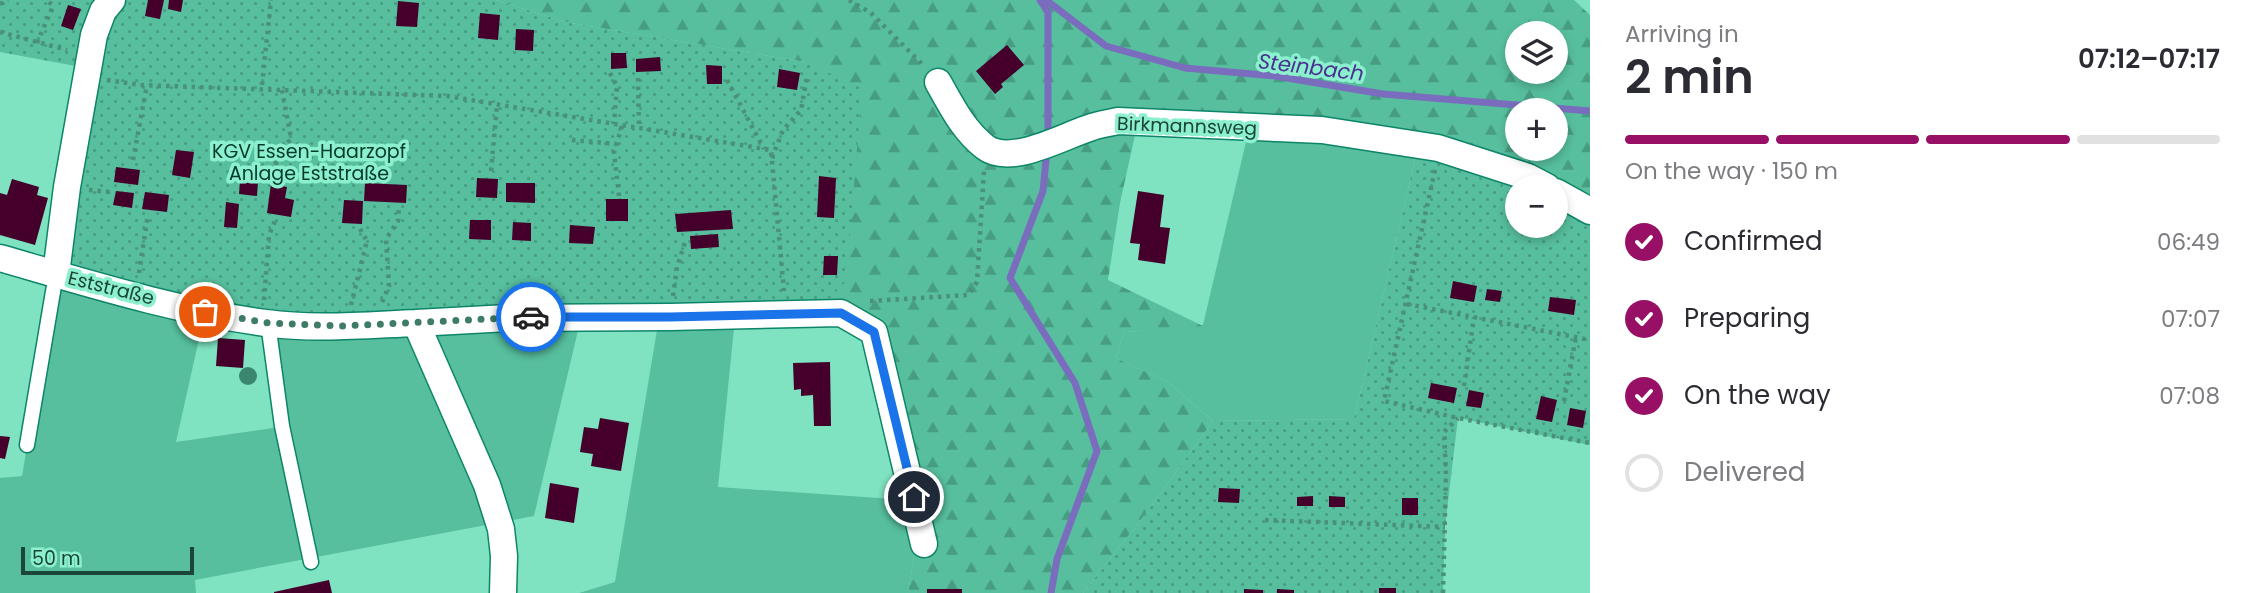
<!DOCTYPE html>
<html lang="en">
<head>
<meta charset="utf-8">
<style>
  :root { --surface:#fff; --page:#f7f7f7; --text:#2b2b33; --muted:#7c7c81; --line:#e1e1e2; --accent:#981065 }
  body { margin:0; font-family:Poppins,sans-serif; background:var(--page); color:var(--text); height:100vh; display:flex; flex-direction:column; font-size:26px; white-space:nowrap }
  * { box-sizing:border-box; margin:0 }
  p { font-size:23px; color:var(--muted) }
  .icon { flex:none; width:38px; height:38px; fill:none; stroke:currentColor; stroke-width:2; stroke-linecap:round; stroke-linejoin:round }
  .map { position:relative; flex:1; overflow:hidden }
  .sheet { display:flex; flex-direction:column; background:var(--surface); width:665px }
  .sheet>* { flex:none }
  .controls { position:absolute; left:1505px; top:21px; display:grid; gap:14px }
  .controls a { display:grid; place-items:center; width:63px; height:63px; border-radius:50%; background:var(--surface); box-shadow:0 4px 10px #0003; font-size:35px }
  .scale { position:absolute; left:21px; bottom:18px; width:173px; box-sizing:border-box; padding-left:7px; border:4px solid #1b4538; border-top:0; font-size:19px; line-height:24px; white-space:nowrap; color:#1b4538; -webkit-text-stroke:5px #8cf0ce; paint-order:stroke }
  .pin { position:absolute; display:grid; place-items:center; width:60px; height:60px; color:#fff; margin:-30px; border:4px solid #fff; border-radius:50%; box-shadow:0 2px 7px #0007 }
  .courier { position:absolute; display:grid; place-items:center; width:70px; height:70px; margin:-35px; border:5px solid #1a73e8; border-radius:50%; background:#fff; color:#222; box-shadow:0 2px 9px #0007 }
  .overview em { font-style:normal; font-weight:600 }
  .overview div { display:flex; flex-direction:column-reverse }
  .overview { display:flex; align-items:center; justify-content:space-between; height:119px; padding:0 35px }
  h1 { font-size:46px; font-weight:600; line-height:52px }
  .bar { display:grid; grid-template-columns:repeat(4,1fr); gap:10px 7px; align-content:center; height:84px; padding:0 35px }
  .bar i { height:9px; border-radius:5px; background:var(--line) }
  .bar .on { background:var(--accent) }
  .bar p { grid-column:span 4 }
  ol { padding:0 35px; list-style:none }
  li { display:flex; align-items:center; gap:21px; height:77px }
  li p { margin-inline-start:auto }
  li .icon { padding:7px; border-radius:50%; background:var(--accent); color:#fff; stroke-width:4 }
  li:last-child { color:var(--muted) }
  li i { width:38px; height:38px; border:4px solid var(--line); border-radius:50% }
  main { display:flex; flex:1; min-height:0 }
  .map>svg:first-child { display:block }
  .green { fill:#57bf9e }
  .forest { fill:url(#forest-firs); fill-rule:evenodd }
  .garden { fill:url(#garden-dots) }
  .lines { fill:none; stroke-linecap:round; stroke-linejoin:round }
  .stream { stroke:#7a6dbd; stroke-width:7 }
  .building { fill:#44002a }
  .service-casing { stroke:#0c8568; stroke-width:17 }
  .minor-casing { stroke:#0c8568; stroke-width:29 }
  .path { stroke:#4b9079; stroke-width:4.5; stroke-dasharray:3.5 5; stroke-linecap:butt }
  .service { stroke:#fff; stroke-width:14 }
  .minor { stroke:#fff; stroke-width:26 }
  .tree { fill:#3a866f }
  .done { stroke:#3e7c68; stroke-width:7; stroke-dasharray:0 12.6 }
  .route { stroke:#1a73e8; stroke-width:9 }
  .labels { text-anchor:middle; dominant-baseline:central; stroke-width:7; stroke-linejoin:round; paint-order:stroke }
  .street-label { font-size:19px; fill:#1b4538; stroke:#8cf0ce }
  .park-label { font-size:19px; fill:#023a2c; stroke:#8cf0ce }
  .water-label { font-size:21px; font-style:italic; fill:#4a3191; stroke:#8cf0ce }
</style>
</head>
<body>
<main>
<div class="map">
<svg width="1590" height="593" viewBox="0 0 1590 593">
  <defs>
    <pattern id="forest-firs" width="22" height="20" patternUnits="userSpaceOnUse" patternTransform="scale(1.75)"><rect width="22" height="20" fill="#57bf9e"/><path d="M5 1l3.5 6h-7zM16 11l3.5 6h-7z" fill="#479d82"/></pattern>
    <pattern id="garden-dots" width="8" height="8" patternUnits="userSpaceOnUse" patternTransform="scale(1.75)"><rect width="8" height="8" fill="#57bf9e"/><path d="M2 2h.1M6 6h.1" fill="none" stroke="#479d82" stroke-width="1.8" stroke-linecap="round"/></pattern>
  </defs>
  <rect width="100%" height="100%" fill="#7fe3c1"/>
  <path class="green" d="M1249 129 1418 147 1354 419 1213 421 1168 382 1116 358 1124 332 1203 325Z
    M56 275 205 312 176 442 281 427 268 324 581 318 534 516 195 580 196 593H0V478L22 476Z
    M659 318H735L718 487 923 501 908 593H579L615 582Z"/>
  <path class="forest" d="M496 0H1574L1590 15V208L1438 147 1139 123 968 151 970 153 1137 126 1120 203 1108 280 1203 326 1124 332 1116 358 1168 382 1213 421 1141 520 1083 593H908L923 501 875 332 813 316 805 62 565 22ZM1517 33H1556V72H1517ZM1517 110H1556V149H1517Z"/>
  <path class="garden" d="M0 0H110L86 68 0 52Z
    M113 0H496L565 22 805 62 862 88 846 281 813 316 342 325 57 273Z
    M1418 147 1517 187V226H1556V194L1590 213V445L1458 418 1445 527 1443 593H1083L1141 520 1213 421 1354 419Z"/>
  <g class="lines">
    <path class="stream" d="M1040 0 1048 12V138
      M1046 0 1106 46 1185 68 1275 76 1383 94 1590 111
      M1047 150 1043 191 1010 278 1075 383 1097 451 1057 559 1051 593"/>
  </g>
  <path class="building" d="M148 0H164L160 19 145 16Z
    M169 0H183L181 12 168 9Z
    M398 1 419 3 417 27 396 26Z
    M68 5 81 9 73 30 61 26Z
    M480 13 500 15 498 40 478 38Z
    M516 29 534 30 533 51 515 50Z
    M1007 45 1024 65 1001 84 1003 87 995 94 976 71Z
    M611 53H626L627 68 611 69Z
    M660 57 661 71 636 72V59Z
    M706 65 722 66V84H707Z
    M779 69 800 73 797 90 777 87Z
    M176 150 194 152 190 178 172 175Z
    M116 167 140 170 138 185 114 182Z
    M819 176 836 178 834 218 817 217Z
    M477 178 498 179 497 198 476 197Z
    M12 179 39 187 37 195 48 198 35 245 0 235V193L7 195Z
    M240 180 258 181 257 196 239 194Z
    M365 183 407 185 406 203 364 201Z
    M506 183H535V203L506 202Z
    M271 184 287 187 285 198 294 200 291 217 267 213Z
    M116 191 134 193 132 208 113 205Z
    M1138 191 1164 195 1160 227 1170 228 1165 264 1138 260 1140 244 1130 243Z
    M145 192 169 195 167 212 142 209Z
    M606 199H628V221H606Z
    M344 200 363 201 362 224 342 223Z
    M226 202 239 204 237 228 224 227Z
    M731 210 733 229 677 232 675 214Z
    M470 220H491V240L469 239Z
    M513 222 531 223V241L512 240Z
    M570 225 595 227 593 244 569 243Z
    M718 234 719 247 691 249 690 236Z
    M824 256H838L837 275H823Z
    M1453 281 1477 286 1474 302 1450 298Z
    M1487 289 1502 291 1500 302 1485 300Z
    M1550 297 1576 300 1574 315 1548 311Z
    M218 338 245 340 243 368 216 366Z
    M830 362 831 426H814L813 395 801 396V389L794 390 793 363Z
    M1431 383 1457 388 1454 403 1428 398Z
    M1469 390 1484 393 1481 408 1466 406Z
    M1541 396 1557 400 1552 422 1536 419Z
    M1570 408 1586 411 1583 428 1567 425Z
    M600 418 629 423 621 471 591 466 593 454 580 452 584 427 598 429Z
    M0 436 10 437 5 459 0 458Z
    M550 483 579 488 574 523 545 518Z
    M1219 488 1240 489 1239 503 1218 502Z
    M1313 496V506H1297V497Z
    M1329 496 1345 497V507H1329Z
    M1402 498H1418V515H1402Z
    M329 580 332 593H274V592Z
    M1379 588H1396V593H1379Z
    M927 589H962V593H927Z
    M1244 589 1263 590V593H1244Z
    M1277 589 1294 590V593H1277Z"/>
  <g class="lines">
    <defs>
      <path id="service" d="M268 323 282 426 311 562
        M27 445 56 274"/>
      <path id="minor" d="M938 82C951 105 963 130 985 147 1011 167 1065 135 1092 127 1100 124 1109 123 1118 121L1322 130 1438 148 1528 177 1547 187
        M1556 192 1590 211
        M0 258C87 283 176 311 266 323 315 330 367 325 416 323L487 485 501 529 504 556 503 593
        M56 274 67 187 94 35 103 11 112 0
        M416 323 508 318 670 317 841 313 874 332 924 544"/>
    </defs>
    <use href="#service" class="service-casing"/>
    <use href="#minor" class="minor-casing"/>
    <path class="path" d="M849 0 871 13 924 66
      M0 4 8 0
      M0 32 67 50
      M37 43 53 6 47 0
      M610 73 617 86 614 124
      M638 78 639 128
      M107 80 140 85 447 96 771 150 784 291
      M727 80 764 149
      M262 85 271 0
      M572 140 616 144
      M772 158 783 130 801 110 807 77
      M133 160 147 85
      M1435 170 1384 401 1458 418 1590 443
      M491 171 497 105
      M266 179 291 138 282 90
      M89 190 110 192
      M619 196 614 152 622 126
      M139 273 148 214
      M673 296 677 267 686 239
      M264 300 269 235 275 221
      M870 301 968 295 977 282 984 171
      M382 302 389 286 386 239 398 221 399 206
      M1407 304 1590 340
      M351 305 367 241 359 227
      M1464 386 1474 317
      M1564 401 1576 337
      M1265 520 1445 527
      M1443 593 1446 473 1444 432 1458 418"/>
    <use href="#service" class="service"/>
    <use href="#minor" class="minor"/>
  </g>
  <circle class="tree" cx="248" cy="376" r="9"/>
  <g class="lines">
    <path class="done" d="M205 312 268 323 341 326 531 317"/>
    <path class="route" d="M531 317H670L841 313 874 332 914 497"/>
  </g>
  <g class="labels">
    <g class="street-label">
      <text transform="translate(1187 126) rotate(2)">Birkmannsweg</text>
      <text transform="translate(111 288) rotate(14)">Eststraße</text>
    </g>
    <g class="park-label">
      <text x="309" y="151">KGV Essen-Haarzopf<tspan x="309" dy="22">Anlage Eststraße</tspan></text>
    </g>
    <g class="water-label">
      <text transform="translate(1311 67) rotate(7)">Steinbach</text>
    </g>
  </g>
</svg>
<div class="controls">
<a><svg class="icon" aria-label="layers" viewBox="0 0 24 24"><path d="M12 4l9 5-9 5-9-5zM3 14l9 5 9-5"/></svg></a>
<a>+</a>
<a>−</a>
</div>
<div class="scale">50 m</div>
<div class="pin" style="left:205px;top:312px;background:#ea580c"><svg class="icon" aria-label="bag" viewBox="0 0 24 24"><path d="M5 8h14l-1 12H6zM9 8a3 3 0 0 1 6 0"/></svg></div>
<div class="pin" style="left:914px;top:497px;background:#1f2937"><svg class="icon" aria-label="home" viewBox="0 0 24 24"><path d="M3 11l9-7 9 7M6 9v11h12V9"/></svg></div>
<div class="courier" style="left:531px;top:317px"><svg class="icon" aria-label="car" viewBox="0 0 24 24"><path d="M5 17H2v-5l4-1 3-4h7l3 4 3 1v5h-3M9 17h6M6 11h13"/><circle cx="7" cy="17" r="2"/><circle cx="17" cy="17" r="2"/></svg></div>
</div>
<section class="sheet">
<div class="overview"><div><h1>2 min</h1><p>Arriving in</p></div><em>07:12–07:17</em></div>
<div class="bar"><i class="on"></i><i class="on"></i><i class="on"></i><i></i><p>On the way · 150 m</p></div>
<ol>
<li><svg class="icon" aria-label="check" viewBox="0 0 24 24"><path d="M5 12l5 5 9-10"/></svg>Confirmed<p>06:49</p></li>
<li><svg class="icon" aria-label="check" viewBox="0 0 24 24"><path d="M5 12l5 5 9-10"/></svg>Preparing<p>07:07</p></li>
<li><svg class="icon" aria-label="check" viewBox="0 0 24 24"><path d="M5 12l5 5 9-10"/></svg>On the way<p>07:08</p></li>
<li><i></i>Delivered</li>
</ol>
</section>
</main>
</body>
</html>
